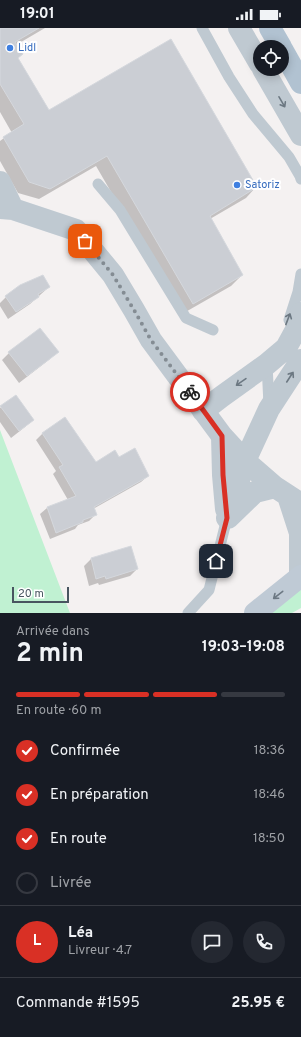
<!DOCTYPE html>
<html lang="fr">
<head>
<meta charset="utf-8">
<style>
  :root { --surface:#171b24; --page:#242831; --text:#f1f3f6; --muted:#9ea1a6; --line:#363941; --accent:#d93025 }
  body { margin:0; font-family:Overpass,sans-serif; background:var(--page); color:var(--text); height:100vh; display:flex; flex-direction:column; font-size:15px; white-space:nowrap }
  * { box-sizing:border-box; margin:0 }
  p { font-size:13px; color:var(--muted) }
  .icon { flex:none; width:22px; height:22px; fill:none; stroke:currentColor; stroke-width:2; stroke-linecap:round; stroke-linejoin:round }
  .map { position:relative; height:585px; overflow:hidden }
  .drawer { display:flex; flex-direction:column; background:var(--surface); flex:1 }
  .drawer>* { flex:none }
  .tools { position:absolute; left:253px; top:12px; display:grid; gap:8px }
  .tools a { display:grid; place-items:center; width:36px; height:36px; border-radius:50%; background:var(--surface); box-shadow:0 2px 10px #0003; font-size:20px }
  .scale { position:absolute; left:12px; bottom:10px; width:57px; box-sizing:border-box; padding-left:4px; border:2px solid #485560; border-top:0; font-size:11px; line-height:14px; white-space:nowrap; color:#485560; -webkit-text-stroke:3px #fff; paint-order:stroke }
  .pin { position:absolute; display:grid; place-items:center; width:34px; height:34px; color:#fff; margin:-17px; border-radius:8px; box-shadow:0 2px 6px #0006 }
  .courier { position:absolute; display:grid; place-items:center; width:40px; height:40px; margin:-20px; border:3px solid #d93025; border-radius:50%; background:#fff; color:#222; box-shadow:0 1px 5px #0007 }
  .head em { font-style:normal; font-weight:700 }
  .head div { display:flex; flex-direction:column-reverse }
  .head { display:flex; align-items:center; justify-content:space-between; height:68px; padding:0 16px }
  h1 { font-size:26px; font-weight:700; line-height:30px }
  .bar { display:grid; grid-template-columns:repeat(4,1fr); gap:6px 4px; align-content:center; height:48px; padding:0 16px }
  .bar i { height:5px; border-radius:3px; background:var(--line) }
  .bar .selected { background:var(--accent) }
  .bar p { grid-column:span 4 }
  .line { display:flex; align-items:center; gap:10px; padding:0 16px; border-top:1px solid var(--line) }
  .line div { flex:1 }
  .round { display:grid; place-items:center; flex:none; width:42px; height:42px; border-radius:21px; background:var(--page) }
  ol { padding:0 16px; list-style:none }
  li { display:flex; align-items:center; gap:12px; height:44px }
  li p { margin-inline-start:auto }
  li .icon { padding:4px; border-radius:50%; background:var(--accent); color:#fff; stroke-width:4 }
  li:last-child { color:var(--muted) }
  li i { width:22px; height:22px; border:2px solid var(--line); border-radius:50% }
  .status { display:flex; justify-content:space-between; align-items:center; height:28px; padding:0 20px; background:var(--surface); direction:ltr }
  .status svg { height:11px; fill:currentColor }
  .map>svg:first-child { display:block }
  .green { fill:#c0f1d2 }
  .shadow { fill:#0003 }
  .building { fill:#cbced4; stroke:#d5d8dd }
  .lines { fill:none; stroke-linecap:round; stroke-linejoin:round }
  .service { stroke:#bfc9d1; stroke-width:11 }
  .minor { stroke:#bfc9d1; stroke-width:22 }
  .secondary { stroke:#bfcad5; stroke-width:22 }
  .primary { stroke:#b1c2d1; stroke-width:22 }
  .oneway { stroke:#6c7882 }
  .oneway2 { stroke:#6c7883 }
  .done { stroke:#848c93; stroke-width:4; stroke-dasharray:0 7.2 }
  .route { stroke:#d93025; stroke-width:5 }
  .shop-dot { fill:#3f7fe0; stroke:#fff; stroke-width:1.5 }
  .labels { text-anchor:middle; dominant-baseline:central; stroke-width:4; stroke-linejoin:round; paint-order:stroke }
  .shop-label { font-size:11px; fill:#366cbe; stroke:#fff; text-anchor:start }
</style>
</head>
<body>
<div class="status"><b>19:01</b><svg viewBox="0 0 49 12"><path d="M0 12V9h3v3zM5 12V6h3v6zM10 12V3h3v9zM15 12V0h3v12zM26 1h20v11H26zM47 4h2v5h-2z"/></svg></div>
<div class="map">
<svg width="301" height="585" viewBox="0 0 301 585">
  <rect width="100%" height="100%" fill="#f4f1f1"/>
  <path class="green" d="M0 402 70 585H0Z
    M301 559V580L292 585H269Z"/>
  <path class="shadow" d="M0 0H45L16 17 17 31 49 84 256 159 246 170 210 191 242 247 231 258 182 286 96 138 39 171 18 165 0 133V113L4 110 12 105 0 84Z
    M49 259 30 276 8 291 0 278V275L6 269Z
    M9 325 50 331 19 355 2 332Z
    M16 368 33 392 25 399 11 410 0 394V380Z
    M43 405 95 435 119 430 148 448 141 454 93 481 95 487 89 493 78 497 75 501 50 511 40 486 47 480 68 472 53 446 56 443 36 412Z
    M131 519 137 541 130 548 99 557 98 555 89 558 84 538 91 531Z"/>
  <path class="building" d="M0 0H39L15 14 23 26 18 30 49 82 171 11 257 159 210 188 243 247 193 276 107 128 50 161 29 154 3 109 24 96 0 56Z
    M43 247 50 259 38 266 39 269 16 284 5 268 20 257Z
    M40 300 59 324 27 348 8 324Z
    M16 367 34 392 19 403 0 378Z
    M65 389 96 434 115 422 119 429 135 420 149 448 94 479 97 487 83 492V494L56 505 47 479 76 468 59 439 63 437 42 405Z
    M131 518 138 541 106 551 105 548 96 551 91 530Z"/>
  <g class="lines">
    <path class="service" d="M202 0 229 49 253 86 289 129 300 148 301 151
      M98 156 120 182 186 290 213 302
      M289 292 298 264 301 246
      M268 334 267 336 269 377
      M188 585 209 562 227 490"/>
    <path class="minor" d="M239 0 260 36
      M263 41 301 107
      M0 154 13 181
      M0 180 13 181 76 202 113 247 134 282 151 312 222 408 245 433 275 459 301 476
      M203 383 221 369 267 336 286 320 298 298 301 285
      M222 408 223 447 226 481
      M288 468 300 505V549
      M227 490 245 433 269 381 301 332
      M228 490 255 464 275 459"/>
    <path class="secondary" d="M255 585 301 548"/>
    <path class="primary" d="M270 0 281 19
      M282 21 301 55"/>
  </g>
  <defs><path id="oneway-shaft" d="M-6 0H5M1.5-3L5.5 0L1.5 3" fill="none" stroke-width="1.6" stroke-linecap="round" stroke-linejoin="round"/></defs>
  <g class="oneway">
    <use href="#oneway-shaft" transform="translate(282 74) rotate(60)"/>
    <use href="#oneway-shaft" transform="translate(288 291) rotate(-69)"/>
    <use href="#oneway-shaft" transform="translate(290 349) rotate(-57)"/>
    <use href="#oneway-shaft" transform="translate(241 354) rotate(145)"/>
  </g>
  <use class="oneway2" href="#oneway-shaft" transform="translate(278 567) rotate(142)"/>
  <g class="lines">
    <path class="done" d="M85 213 113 247 134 282 151 312 190 364"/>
    <path class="route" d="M190 364 222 408 223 447 227 490 216 533"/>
  </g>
  <g class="shop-dot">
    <circle cx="10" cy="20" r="4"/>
    <circle cx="237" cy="157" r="4"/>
  </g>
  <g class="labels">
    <g class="shop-label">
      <text x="18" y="20">Lidl</text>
      <text x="245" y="157">Satoriz</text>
    </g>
  </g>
</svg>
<div class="tools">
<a><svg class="icon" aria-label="locate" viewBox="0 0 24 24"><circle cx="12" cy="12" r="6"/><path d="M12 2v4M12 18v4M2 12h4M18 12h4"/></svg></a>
</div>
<div class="scale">20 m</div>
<div class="pin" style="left:85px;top:213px;background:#ea580c"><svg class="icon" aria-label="bag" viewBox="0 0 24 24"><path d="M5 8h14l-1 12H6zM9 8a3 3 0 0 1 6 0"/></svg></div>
<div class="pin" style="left:216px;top:533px;background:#1f2937"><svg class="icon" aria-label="home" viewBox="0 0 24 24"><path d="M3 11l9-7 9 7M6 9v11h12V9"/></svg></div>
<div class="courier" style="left:190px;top:364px"><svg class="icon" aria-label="bike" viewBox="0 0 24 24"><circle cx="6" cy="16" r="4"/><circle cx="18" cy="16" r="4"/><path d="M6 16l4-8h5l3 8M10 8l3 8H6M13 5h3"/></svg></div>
</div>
<section class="drawer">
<div class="head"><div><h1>2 min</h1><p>Arrivée dans</p></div><em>19:03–19:08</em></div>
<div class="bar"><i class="selected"></i><i class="selected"></i><i class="selected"></i><i></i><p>En route · 60 m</p></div>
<ol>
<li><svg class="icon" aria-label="check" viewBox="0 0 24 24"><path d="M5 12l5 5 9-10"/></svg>Confirmée<p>18:36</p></li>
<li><svg class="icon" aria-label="check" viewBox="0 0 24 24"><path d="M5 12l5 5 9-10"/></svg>En préparation<p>18:46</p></li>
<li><svg class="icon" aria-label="check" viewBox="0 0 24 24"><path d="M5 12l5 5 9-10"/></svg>En route<p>18:50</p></li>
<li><i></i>Livrée</li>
</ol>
<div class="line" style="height:72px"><b class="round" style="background:var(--accent);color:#fff">L</b><div><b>Léa</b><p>Livreur · 4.7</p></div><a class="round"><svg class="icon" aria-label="chat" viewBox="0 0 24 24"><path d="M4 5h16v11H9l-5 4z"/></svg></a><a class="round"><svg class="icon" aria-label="phone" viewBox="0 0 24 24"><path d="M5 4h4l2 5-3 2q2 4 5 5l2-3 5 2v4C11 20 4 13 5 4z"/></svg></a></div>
<div class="line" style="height:52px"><div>Commande #1595</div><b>25.95 €</b></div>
</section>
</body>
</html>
